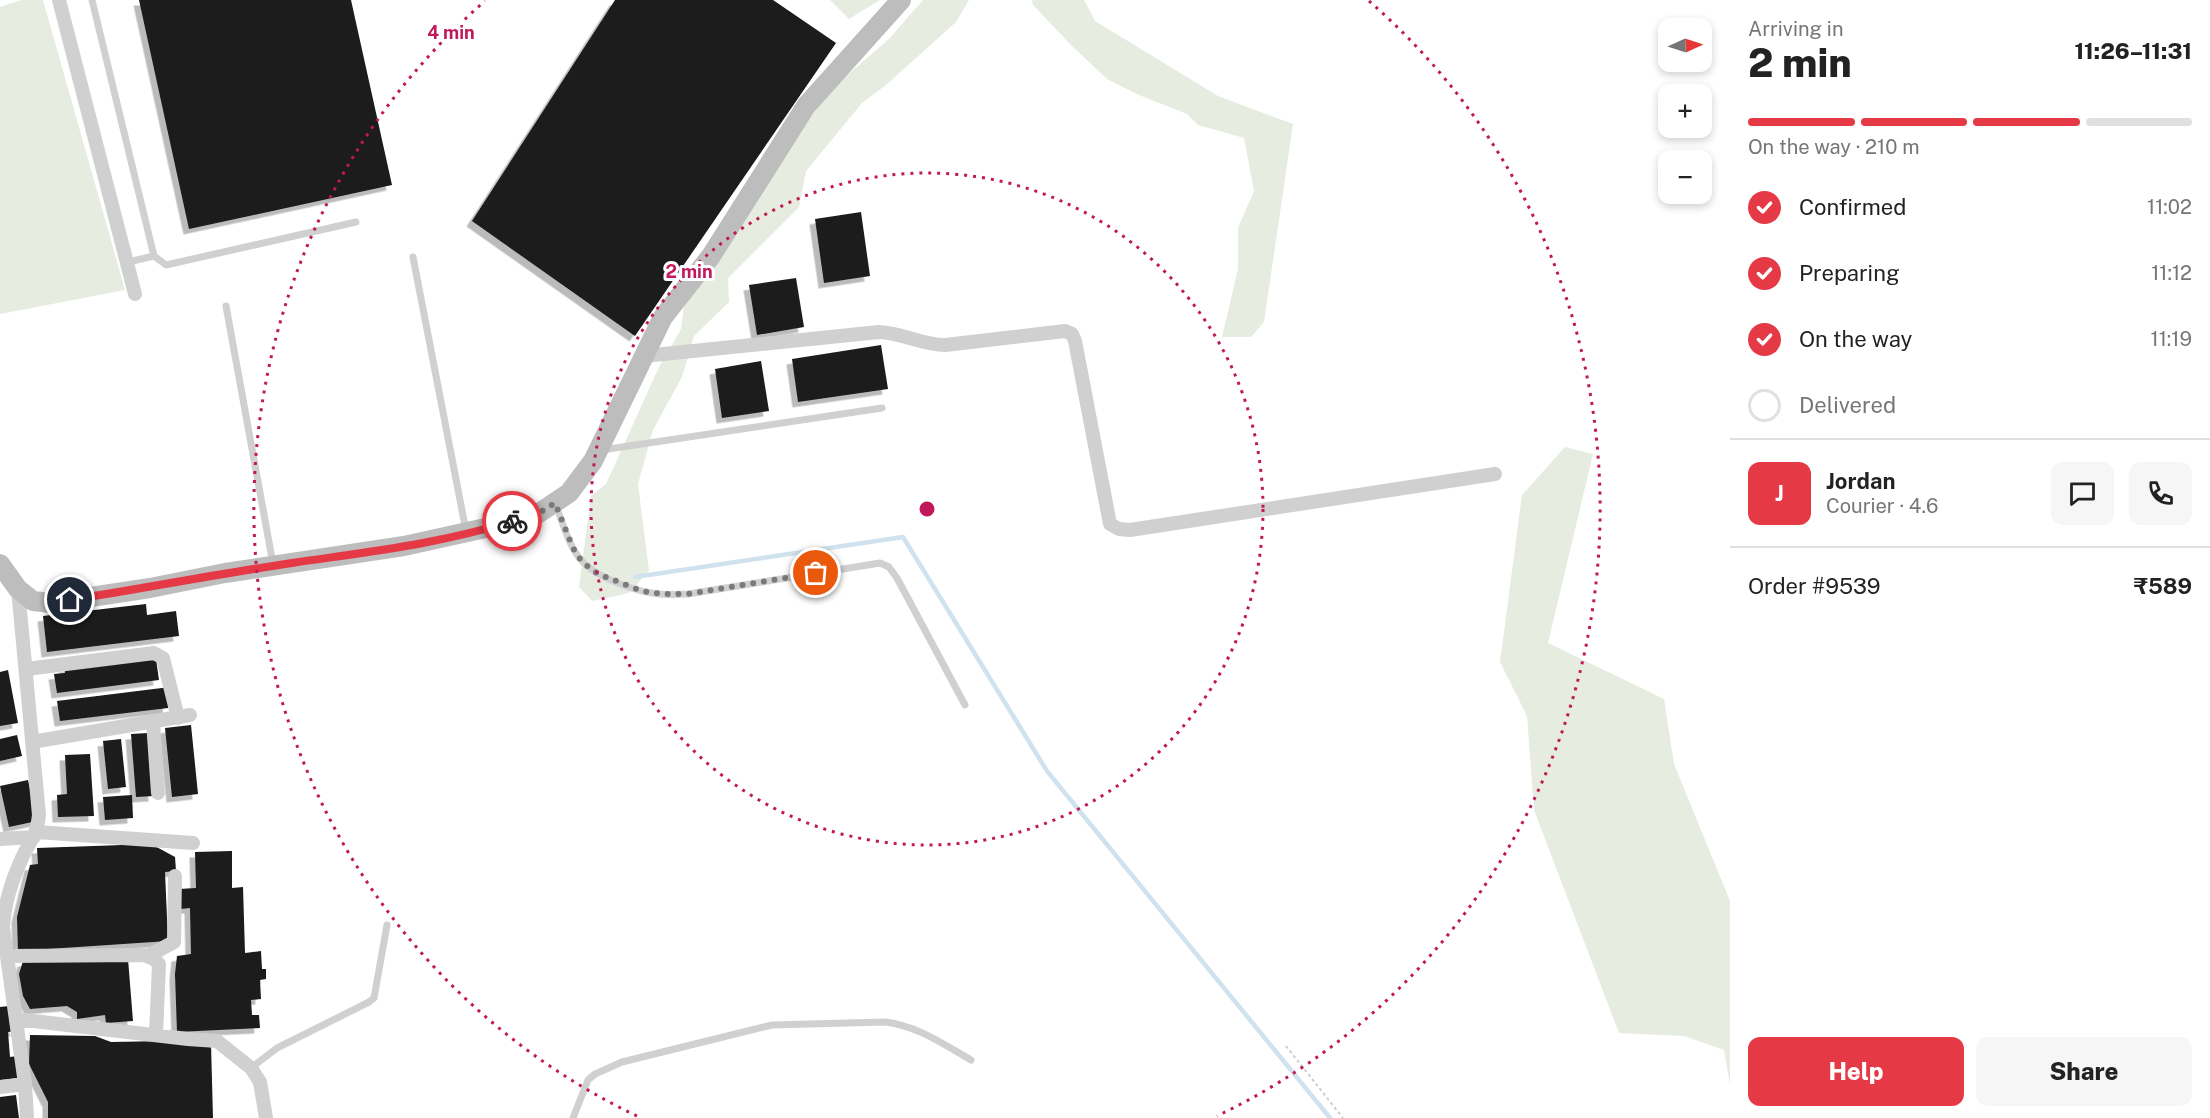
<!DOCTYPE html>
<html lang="en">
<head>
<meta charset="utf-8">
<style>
  :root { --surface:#fff; --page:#f6f6f6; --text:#222; --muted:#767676; --line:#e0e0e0; --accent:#e63946 }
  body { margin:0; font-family:"Public Sans",sans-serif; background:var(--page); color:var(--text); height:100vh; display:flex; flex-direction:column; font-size:22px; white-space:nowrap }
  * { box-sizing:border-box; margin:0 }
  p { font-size:20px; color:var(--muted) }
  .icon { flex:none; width:33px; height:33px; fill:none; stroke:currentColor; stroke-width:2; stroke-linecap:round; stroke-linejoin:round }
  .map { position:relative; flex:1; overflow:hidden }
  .side { display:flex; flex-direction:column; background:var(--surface); width:480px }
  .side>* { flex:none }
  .needle { width:39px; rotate:87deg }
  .buttons { position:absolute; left:1658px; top:18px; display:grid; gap:12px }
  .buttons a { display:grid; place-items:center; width:54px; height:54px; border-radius:12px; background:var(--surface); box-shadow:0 3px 9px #0003; font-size:30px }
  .pin { position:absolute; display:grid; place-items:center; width:51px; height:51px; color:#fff; margin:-26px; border:3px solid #fff; border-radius:50%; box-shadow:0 2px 6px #0007 }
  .courier { position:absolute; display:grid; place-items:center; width:60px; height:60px; margin:-30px; border:4px solid #e63946; border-radius:50%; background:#fff; color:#222; box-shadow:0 2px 8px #0007 }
  .overview em { font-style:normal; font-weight:800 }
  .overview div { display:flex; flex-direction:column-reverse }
  .overview { display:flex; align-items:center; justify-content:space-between; height:102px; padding:0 18px }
  h1 { font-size:39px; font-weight:800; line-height:45px }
  .bar { display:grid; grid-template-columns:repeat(4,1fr); gap:9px 6px; align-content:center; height:72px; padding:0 18px }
  .bar i { height:8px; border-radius:4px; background:var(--line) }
  .bar .selected { background:var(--accent) }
  .bar p { grid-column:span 4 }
  .line { display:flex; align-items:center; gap:15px; padding:0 18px; border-top:2px solid var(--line) }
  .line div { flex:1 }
  .round { display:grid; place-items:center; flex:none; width:63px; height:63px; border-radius:12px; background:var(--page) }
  ol { padding:0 18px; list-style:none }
  li { display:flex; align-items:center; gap:18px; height:66px }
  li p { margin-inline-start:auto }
  li .icon { padding:6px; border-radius:50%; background:var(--accent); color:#fff; stroke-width:4 }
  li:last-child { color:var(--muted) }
  li i { width:33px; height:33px; border:3px solid var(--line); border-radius:50% }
  .button { display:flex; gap:12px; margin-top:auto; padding:12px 18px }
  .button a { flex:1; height:69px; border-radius:12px; background:var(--accent); color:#fff; font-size:24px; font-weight:800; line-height:69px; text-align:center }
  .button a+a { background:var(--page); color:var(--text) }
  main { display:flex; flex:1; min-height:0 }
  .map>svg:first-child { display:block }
  .green { fill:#e6ecdf }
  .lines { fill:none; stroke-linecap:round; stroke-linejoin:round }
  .stream { stroke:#cfe2ee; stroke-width:4.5 }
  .building { fill:#1a1a1a; filter:url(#shadow) }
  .path { stroke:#cdcdcd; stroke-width:2; stroke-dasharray:3 3; stroke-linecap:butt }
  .lane { stroke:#d0d0d0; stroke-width:7 }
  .street { stroke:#d0d0d0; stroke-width:14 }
  .secondary { stroke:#bdbdbd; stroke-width:20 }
  .done { stroke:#7a7a7a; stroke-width:6; stroke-dasharray:0 10.8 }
  .route { stroke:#e63946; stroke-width:8 }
  .ring { fill:none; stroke:#c2185b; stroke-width:3; stroke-dasharray:3 6 }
  .centre { fill:#c2185b; stroke:#fff; stroke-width:3 }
  .ring-label { font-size:18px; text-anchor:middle; font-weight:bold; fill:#c2185b; stroke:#fff; stroke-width:6; stroke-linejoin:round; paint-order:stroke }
</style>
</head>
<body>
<main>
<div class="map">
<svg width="1730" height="1118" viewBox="0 0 1730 1118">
  <defs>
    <filter id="shadow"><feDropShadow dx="-5.5" dy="5.5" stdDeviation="0" flood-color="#0004"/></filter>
  </defs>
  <rect width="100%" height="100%" fill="#fff"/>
  <path class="green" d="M21 0H43L125 290 0 314V7Z
    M830 0H880L849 19Z
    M923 0H969L956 22 886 85 862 103 806 171 799 207 728 278 729 302 694 336 682 377 653 430 638 484 649 571 629 593 592 601 579 587 591 496 606 484 659 367 681 329 685 298 789 144 837 84 889 39Z
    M1032 0H1084L1095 21 1218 96 1293 124 1264 322 1251 337H1222L1238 269V228L1254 191 1244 138 1198 125 1187 114 1139 95 1107 79 1072 46 1033 5Z
    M1565 447 1593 454 1548 643 1664 699 1674 764 1730 901V1085L1724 1050 1684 1036 1619 1033 1534 810 1527 716 1500 662 1522 495Z"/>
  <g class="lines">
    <path class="stream" d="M635 577 903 537 1047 771 1330 1118"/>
  </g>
  <path class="building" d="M139 0H351L392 185 189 229Z
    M615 0H773L836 43 635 336 472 221Z
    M861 212 870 276 824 283 815 219Z
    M796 278 804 327 757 335 749 285Z
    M881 345 888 389 798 402 792 359Z
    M761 361 769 411 722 418 715 369Z
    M146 604 147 615 176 611 179 636 47 652 43 616Z
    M156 659 159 680 57 693 54 674 65 673 64 667Z
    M8 670 18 723 0 726V672Z
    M170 687 168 708 60 721 57 701Z
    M191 725 198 794 172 797 165 728Z
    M148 733 154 796 136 797 131 734Z
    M17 735 22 756 0 761V739Z
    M121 739 126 787 108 789 103 741Z
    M90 754 94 816 58 817 57 795 67 794 65 755Z
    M28 780 37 821 9 827 0 786Z
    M132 795 133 818 105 820 103 797Z
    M151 844 175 857 176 871 165 872 168 941 18 951 17 917 30 865 38 864 37 848Z
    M232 851V888L243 887 245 953 261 951 262 969H266V979L260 980 261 999 251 1000 252 1015H259L260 1028 177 1032 175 974 177 956 191 954 190 908 180 909 179 889 196 888 195 852Z
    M128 959 133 1021 106 1023 105 1015 77 1019V1012L67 1006 30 1009 23 996 19 974 23 961Z
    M9 1006 16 1031 8 1032 10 1057 17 1056 19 1078 0 1080V1007Z
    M30 1035 95 1036 111 1042 166 1041 211 1044 213 1118H48V1102L29 1064Z
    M16 1095 19 1118H0V1097Z"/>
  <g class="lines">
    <path class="path" d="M1286 1046 1343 1118"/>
    <path class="lane" d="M92 0 154 256
      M413 257 466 531
      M128 262 154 256 166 265 356 222
      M226 306 273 564
      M602 450 882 408
      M556 506C563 523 569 547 582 561 597 578 637 592 659 594 668 595 678 594 688 594L880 563 889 567 897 578 965 705
      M251 1068 277 1048 369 1002 374 998 387 925
      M573 1118 588 1080 595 1074 622 1062 772 1025 885 1022C918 1026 943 1044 971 1060"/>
    <path class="street" d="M59 0 135 294
      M644 356 879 332C903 333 922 345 945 345L1065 331 1072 334 1075 341 1110 524 1119 529 1130 530 1495 474
      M18 589 39 815C38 832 29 843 22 858 12 880 4 904 3 928L25 1084 27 1118
      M26 669 154 653 163 658 178 718
      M153 722 158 793
      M32 742 190 715
      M37 832 193 843
      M0 839 34 837
      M7 956 144 955 154 959 159 964 156 1035
      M148 956 174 942 175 876
      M16 1019 188 1039 217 1041 251 1068 260 1082 266 1118
      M0 1087 25 1084"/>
    <path class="secondary" d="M0 564 18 589 33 601 51 603 150 588 225 573 404 546 499 525 539 513 569 493 593 461 663 317 711 256 806 106 901 0"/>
  </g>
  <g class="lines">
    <path class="done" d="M512 521 539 513 555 503 573 548 582 562 598 574 642 591 661 594H688L816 573"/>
    <path class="route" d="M70 600C145 588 218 574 292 563 366 552 441 544 512 521"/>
  </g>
  <g class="ring">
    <circle cx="927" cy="509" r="336"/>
    <path d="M637 1116A673 673 0 0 1 485 1M1369 1A673 673 0 0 1 1217 1116"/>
  </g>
  <circle cx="927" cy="509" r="9" class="centre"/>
  <g class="ring-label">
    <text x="451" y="39">4 min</text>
    <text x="689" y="278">2 min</text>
  </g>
</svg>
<div class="buttons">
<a><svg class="needle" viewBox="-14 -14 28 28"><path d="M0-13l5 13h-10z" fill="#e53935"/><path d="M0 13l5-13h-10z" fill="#767676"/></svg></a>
<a>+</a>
<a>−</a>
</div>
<div class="pin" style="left:816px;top:573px;background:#ea580c"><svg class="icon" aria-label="bag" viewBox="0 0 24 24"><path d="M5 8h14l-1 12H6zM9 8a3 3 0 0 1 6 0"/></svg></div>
<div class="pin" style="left:70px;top:600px;background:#1f2937"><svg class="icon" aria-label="home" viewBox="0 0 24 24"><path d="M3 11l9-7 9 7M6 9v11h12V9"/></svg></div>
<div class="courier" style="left:512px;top:521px"><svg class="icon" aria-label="bike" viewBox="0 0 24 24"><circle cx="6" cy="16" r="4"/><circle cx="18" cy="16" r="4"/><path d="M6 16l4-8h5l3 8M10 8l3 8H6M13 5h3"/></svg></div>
</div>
<section class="side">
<div class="overview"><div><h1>2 min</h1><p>Arriving in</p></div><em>11:26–11:31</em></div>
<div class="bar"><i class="selected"></i><i class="selected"></i><i class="selected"></i><i></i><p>On the way · 210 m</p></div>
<ol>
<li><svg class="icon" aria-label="check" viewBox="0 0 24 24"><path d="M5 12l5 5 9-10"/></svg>Confirmed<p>11:02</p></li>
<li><svg class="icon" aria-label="check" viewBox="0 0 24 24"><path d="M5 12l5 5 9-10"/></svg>Preparing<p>11:12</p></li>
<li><svg class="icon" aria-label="check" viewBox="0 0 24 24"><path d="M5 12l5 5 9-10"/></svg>On the way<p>11:19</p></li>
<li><i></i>Delivered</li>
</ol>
<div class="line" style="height:108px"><b class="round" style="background:var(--accent);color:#fff">J</b><div><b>Jordan</b><p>Courier · 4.6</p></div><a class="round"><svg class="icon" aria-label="chat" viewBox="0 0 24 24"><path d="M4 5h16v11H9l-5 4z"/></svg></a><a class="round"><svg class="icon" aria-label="phone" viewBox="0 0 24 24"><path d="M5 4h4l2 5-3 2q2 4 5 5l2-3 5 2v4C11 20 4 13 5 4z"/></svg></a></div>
<div class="line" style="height:78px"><div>Order #9539</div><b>₹589</b></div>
<div class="button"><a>Help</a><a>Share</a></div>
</section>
</main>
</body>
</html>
